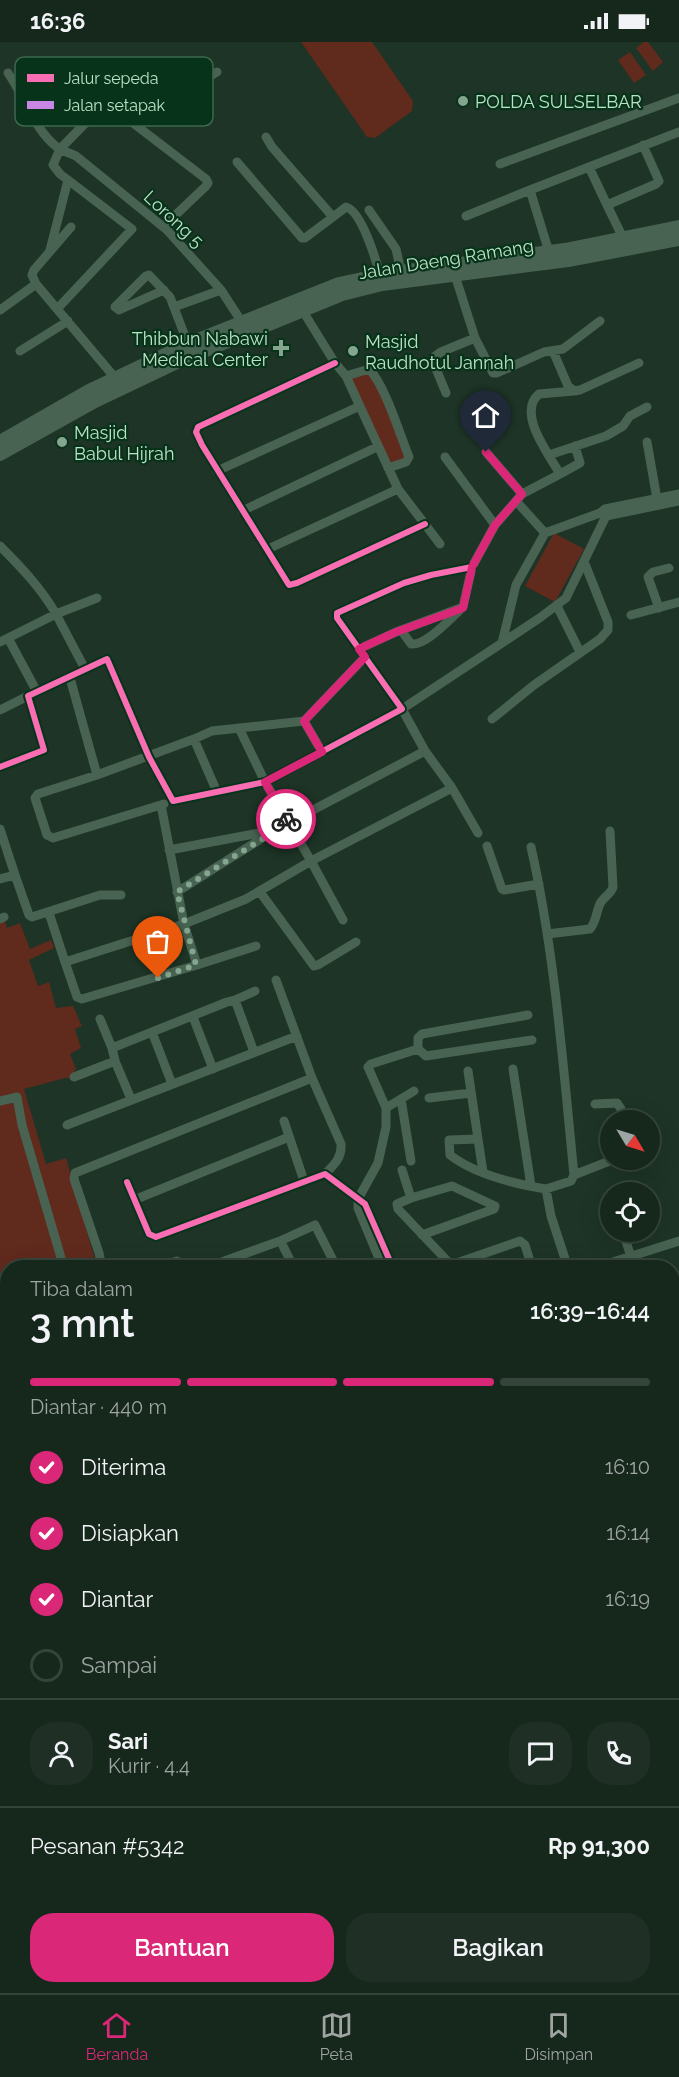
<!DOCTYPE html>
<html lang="id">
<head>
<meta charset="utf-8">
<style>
  :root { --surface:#16271c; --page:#1f2f25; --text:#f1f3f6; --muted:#9ea5a3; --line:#35443b; --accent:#db2777 }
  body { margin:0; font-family:Raleway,sans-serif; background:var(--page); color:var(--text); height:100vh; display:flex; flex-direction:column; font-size:22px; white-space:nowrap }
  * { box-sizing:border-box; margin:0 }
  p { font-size:20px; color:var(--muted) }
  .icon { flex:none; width:33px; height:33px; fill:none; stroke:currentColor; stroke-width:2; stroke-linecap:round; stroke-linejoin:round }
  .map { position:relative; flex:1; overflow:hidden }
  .side { position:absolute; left:0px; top:1218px; width:680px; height:734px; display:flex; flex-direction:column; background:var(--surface); border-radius:24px 24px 0 0; box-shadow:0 6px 24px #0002,0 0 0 2px var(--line) }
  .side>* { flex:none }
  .needle { width:39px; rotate:128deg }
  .fabs { position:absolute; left:600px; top:1068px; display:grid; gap:12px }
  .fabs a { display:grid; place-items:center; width:60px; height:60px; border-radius:50%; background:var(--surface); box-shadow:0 6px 24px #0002,0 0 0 2px var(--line); font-size:30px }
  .pin { position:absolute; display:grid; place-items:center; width:51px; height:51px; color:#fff; margin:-62px -26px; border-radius:50% 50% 50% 0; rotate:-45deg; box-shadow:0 0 6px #0007 }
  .pin .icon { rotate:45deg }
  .courier { position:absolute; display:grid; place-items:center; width:60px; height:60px; margin:-30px; border:4px solid #db2777; border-radius:50%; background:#fff; color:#222; box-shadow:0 2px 8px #0007 }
  .overview em { font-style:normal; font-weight:600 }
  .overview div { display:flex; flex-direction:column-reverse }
  .overview { display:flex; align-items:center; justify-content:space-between; height:102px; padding:0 30px }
  h1 { font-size:39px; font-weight:600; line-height:45px }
  .bar { display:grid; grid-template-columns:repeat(4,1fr); gap:9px 6px; align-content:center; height:72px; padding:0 30px }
  .bar i { height:8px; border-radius:4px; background:var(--line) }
  .bar .active { background:var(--accent) }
  .bar p { grid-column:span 4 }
  .line { display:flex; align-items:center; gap:15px; padding:0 30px; border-top:2px solid var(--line) }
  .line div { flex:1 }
  .round { display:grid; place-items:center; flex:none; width:63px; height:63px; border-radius:24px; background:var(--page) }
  ol { padding:0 30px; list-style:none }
  li { display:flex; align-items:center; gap:18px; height:66px }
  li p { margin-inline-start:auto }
  li .icon { padding:6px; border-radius:50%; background:var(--accent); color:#fff; stroke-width:4 }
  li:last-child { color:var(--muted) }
  li i { width:33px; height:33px; border:3px solid var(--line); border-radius:50% }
  .button { display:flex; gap:12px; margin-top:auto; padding:12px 30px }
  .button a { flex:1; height:69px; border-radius:24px; background:var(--accent); color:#fff; font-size:24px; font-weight:600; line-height:69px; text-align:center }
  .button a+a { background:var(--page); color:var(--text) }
  .status { display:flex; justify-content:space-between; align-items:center; height:42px; padding:0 30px; background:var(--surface); direction:ltr }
  .status svg { height:16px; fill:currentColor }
  .tab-bar { display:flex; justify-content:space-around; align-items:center; height:84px; border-top:2px solid var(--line); background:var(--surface); font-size:16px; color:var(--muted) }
  .tab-bar a { display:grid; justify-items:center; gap:3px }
  .tab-bar .active { color:var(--accent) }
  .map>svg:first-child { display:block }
  .green { fill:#602a1d }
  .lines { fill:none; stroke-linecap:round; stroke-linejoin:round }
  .minor { stroke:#486352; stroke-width:9 }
  .secondary { stroke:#486352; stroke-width:14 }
  .quiet { stroke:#c787e3; stroke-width:4.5; stroke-dasharray:9 4.5; stroke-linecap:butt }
  .cycleway-casing { stroke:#07331a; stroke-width:10 }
  .cycleway { stroke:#f96db3; stroke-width:6 }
  .done { stroke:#84a58e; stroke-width:6; stroke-dasharray:0 10.8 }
  .route { stroke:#db2777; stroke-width:8 }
  .poi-dot { fill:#84a58e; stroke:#07331a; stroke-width:2 }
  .labels { text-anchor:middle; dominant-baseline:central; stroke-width:4.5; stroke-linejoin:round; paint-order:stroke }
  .poi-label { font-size:18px; fill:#bce2c6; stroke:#07331a; text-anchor:start }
  .street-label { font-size:18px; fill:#bce2c6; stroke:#07331a }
  .key { fill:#07331a; stroke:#3d684e; stroke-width:1.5 }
  .key-label { font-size:16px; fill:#bce2c6 }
</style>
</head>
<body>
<div class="status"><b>16:36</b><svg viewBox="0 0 49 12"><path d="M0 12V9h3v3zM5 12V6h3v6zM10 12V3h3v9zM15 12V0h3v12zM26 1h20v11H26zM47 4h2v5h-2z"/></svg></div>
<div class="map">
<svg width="679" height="1951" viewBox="0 0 679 1951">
  <rect width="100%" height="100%" fill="#1d3426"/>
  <path class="green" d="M301 0H372L413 59 412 69 375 96 367 95Z
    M644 0H648L663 20 653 29 636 6Z
    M630 10 646 33 634 41 618 18Z
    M370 331 387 365 406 417 388 424 350 336Z
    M554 491 584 507 555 560 525 544Z
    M4 876 7 886 20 881 30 907 51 898 54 906 29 918 38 944 49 940 56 966 73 964 82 984 75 987 81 1006 70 1012 76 1027 71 1036H65L24 1047 46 1122 66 1116 97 1225 8 1226 7 1280 0 1282V877Z"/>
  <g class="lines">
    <path class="minor" d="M122 25 164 58 169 59 217 30
      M8 31C25 55 34 88 58 106 64 110 70 111 76 114L167 188 221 248 245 285
      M19 46 51 22H56L206 137 208 141 206 144 164 184
      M266 95 272 105 333 175 346 165C362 169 377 221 381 237
      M237 120 302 196H305L333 175
      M500 122 679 56
      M589 125 679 90
      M68 138 60 132 53 123 60 107 107 59
      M369 168 396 207 401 230
      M466 174 530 148
      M71 185 34 228 32 233 36 242 116 337
      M624 198 607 163 656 142 659 139 643 103
      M50 208 68 138 132 187 58 266
      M549 210 530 148 589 125 607 163
      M453 227 475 296 493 331H497L544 310 563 307 600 279
      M115 265 146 234 149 233 170 255 188 302
      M115 265 119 268 164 248
      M174 265 221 248
      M301 266 335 321 346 334 398 447 440 502
      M0 268 36 242
      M20 309 68 279
      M553 309 568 344 574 349 580 348 639 321
      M335 321 198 385 196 390 202 403 289 543 297 541 425 482
      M346 334 369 327C385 343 400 393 409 415L406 420 388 426
      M446 351 434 322V315L441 310 475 296
      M647 400 657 457
      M486 410 522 452 516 459 545 491
      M549 413 606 394 623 384 630 374 647 365
      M445 415 495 483
      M217 429 360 364
      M560 432 580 421 575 404
      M522 452 560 432C550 414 516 371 539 352L574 349
      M242 469 377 405
      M602 472 606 474 679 459
      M0 504C21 525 41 546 56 572L97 556
      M268 507 398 447
      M557 564 580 610
      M463 565 472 525 495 483 516 459
      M659 566 648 535 653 530 669 526
      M631 573 679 560
      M401 588 411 602C425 604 448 579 459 569
      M8 596 37 650
      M0 600 56 572 85 627
      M502 601 541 575 566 556 606 474 605 467
      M359 607 396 590 463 565
      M70 636 97 733
      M0 668 28 654
      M492 677 534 643 600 597 608 588V580L585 522
      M304 679 322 710
      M0 725 44 708 28 654 107 617 149 715 173 759 265 740 402 667 337 576V571L404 541 431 533 472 525
      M452 746 478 791
      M217 750 194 697 212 689 304 679 365 615
      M164 762 53 796 47 793 35 756 38 752 97 733 194 697
      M161 763 184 882 246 857 311 819 265 740 239 686
      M0 787 15 833 0 837
      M487 804 502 847 504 848 539 842
      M531 805C555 912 563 1023 574 1133L571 1139 546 1147
      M169 808 270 789
      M15 833 29 873 32 875 100 853H121
      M177 850 275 788 425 709 402 667 502 601 516 543 545 491 600 471 605 467 679 452
      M260 850 314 924 318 923 356 900
      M49 871 65 920 184 882 197 923 256 904
      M0 877 4 875
      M343 878 311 819 452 746 425 709
      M547 892 590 887C597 879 596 868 601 860 605 854 611 852 613 845L610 789
      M65 920 77 955 82 957 197 923
      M276 938 312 1036 341 1102C342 1116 334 1123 325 1132
      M235 958 255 949
      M528 973 422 992 418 996V1007L426 1014 532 998
      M193 975 213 1027
      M100 977 112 1006
      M152 990 172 1042
      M513 1027 531 1144
      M468 1029 478 1097
      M74 1035 115 1019
      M429 1056 471 1051
      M131 1057 115 1019 112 1006 227 960 235 958 254 1010
      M401 1057 411 1119
      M0 1059 17 1055 22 1083 64 1226
      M595 1062 617 1061 621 1067V1078
      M386 1066 414 1049
      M284 1079 304 1139
      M67 1083 297 994
      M402 1128 411 1156
      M483 1130 478 1097 449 1098 450 1113C476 1133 515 1142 546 1147L551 1174 568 1226
      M574 1133 612 1118
      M127 1140 149 1192 156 1195 325 1132 365 1162 393 1226
      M134 1158 289 1095
      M623 1190 631 1215
      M422 1193 494 1167 495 1164 452 1144 411 1156 397 1162 398 1167 454 1226
      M283 1204 294 1226
      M451 1223 520 1199 525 1203 532 1226
      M102 1226 99 1211 74 1137 75 1131 312 1036
      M156 1226 177 1219 181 1221 183 1226
      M216 1226 219 1221 280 1199 315 1183 337 1226
      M383 1226 358 1166V1157L378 1121 386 1085V1066L368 1025 371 1022 418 1007
      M594 1226 679 1199
      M0 1282H8
      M672 1295 679 1294
      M0 1363 8 1356
      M0 1402 8 1406
      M0 1465 8 1472
      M672 1468 679 1465
      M0 1549 8 1537
      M0 1616 8 1605
      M672 1616 679 1615
      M0 1681 8 1670
      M672 1686 679 1684
      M0 1731 8 1733
      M672 1761 679 1756
      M0 1790 8 1793
      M672 1808 679 1803
      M672 1829 679 1841
      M672 1862 679 1854
      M0 1868 4 1877
      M0 1924 8 1920
      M31 1944 34 1951
      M69 1944 71 1951
      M113 1944 116 1951
      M200 1944 202 1951
      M325 1944 328 1951
      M376 1944 378 1951
      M427 1944 431 1951
      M473 1944 477 1951
      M520 1944 523 1951
      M565 1944 568 1951
      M645 1944 649 1951
      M131 1951 152 1944
      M236 1951 250 1944
      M540 1951 558 1944
      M592 1951 599 1944"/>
    <path class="secondary" d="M0 400 89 349 188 302 339 242 386 232 565 208 679 185
      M0 412 95 359 179 319 342 252 382 242 568 218 679 197"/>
    <path class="quiet" d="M0 1363 8 1356"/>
    <defs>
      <path id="cycleway" d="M335 321 198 385 196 390 202 403 289 543 297 541 425 482
        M0 725 44 708 28 654 107 617 149 715 173 759 265 740 402 667 337 576V571L404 541 431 533 472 525
        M127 1140 149 1192 156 1195 325 1132 365 1162 393 1226"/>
    </defs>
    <use href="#cycleway" class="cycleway-casing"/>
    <use href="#cycleway" class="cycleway"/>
  </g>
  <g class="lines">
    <path class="done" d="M158 936 196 923 177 850 288 781 286 777"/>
    <path class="route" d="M286 777 265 740 322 710 304 679 365 615 359 607 396 590 463 566 472 525 495 483 522 452 486 410"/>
  </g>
  <g class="poi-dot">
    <circle cx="463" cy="59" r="6"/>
    <path d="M278 297h6v6h6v6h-6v6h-6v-6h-6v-6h6z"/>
    <circle cx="353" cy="309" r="6"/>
    <circle cx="62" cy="400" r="6"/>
  </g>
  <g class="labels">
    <g class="poi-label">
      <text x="475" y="59">POLDA SULSELBAR</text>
      <text x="268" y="296" text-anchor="end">Thibbun Nabawi<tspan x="268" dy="21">Medical Center</tspan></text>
      <text x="365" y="299">Masjid<tspan x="365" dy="21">Raudhotul Jannah</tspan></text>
      <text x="74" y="390">Masjid<tspan x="74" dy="21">Babul Hijrah</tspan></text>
    </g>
    <g class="street-label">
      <text transform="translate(174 177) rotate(43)">Lorong 5</text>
      <text transform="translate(446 217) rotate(-9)">Jalan Daeng Ramang</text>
    </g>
  </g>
  <rect x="15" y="15" width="198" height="69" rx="9" class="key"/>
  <rect x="27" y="32" width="27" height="8" fill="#f96db3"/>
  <rect x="27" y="59" width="27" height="8" fill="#c787e3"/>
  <g class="key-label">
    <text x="64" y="42">Jalur sepeda</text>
    <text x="64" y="69">Jalan setapak</text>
  </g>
</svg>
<div class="fabs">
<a><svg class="needle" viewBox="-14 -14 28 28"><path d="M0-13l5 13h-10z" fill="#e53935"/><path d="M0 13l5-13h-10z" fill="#9ea5a3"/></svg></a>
<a><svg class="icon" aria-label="locate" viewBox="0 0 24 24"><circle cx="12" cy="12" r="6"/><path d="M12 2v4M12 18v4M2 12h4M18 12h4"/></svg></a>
</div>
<div class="pin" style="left:158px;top:936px;background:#ea580c"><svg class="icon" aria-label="bag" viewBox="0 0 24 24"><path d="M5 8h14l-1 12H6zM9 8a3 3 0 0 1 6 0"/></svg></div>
<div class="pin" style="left:486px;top:410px;background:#1f2937"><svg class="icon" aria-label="home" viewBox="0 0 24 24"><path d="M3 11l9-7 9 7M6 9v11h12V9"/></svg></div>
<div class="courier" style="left:286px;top:777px"><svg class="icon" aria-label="bike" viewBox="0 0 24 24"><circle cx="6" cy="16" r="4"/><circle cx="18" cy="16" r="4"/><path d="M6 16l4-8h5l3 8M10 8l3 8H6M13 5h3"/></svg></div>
<section class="side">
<div class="overview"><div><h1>3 mnt</h1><p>Tiba dalam</p></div><em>16:39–16:44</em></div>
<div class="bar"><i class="active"></i><i class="active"></i><i class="active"></i><i></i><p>Diantar · 440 m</p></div>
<ol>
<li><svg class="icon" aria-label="check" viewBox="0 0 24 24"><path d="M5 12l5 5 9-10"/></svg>Diterima<p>16:10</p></li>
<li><svg class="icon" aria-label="check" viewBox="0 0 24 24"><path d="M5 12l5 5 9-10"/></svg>Disiapkan<p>16:14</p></li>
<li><svg class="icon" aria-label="check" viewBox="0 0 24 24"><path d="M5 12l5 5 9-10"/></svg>Diantar<p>16:19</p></li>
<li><i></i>Sampai</li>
</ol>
<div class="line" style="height:108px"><a class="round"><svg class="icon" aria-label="person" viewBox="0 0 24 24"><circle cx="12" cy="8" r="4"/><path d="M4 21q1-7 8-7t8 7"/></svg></a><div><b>Sari</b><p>Kurir · 4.4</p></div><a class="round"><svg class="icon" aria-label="chat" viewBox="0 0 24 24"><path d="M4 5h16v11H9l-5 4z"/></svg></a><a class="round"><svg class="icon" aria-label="phone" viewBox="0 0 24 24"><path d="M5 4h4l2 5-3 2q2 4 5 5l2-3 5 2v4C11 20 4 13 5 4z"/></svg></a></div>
<div class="line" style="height:78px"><div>Pesanan #5342</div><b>Rp 91,300</b></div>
<div class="button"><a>Bantuan</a><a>Bagikan</a></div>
</section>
</div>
<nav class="tab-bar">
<a class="active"><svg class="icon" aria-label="home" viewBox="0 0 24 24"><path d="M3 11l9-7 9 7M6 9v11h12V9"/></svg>Beranda</a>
<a><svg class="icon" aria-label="map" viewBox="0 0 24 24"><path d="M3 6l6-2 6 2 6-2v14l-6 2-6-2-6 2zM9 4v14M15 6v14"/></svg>Peta</a>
<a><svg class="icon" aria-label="saved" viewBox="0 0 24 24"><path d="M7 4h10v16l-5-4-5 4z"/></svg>Disimpan</a>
</nav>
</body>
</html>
